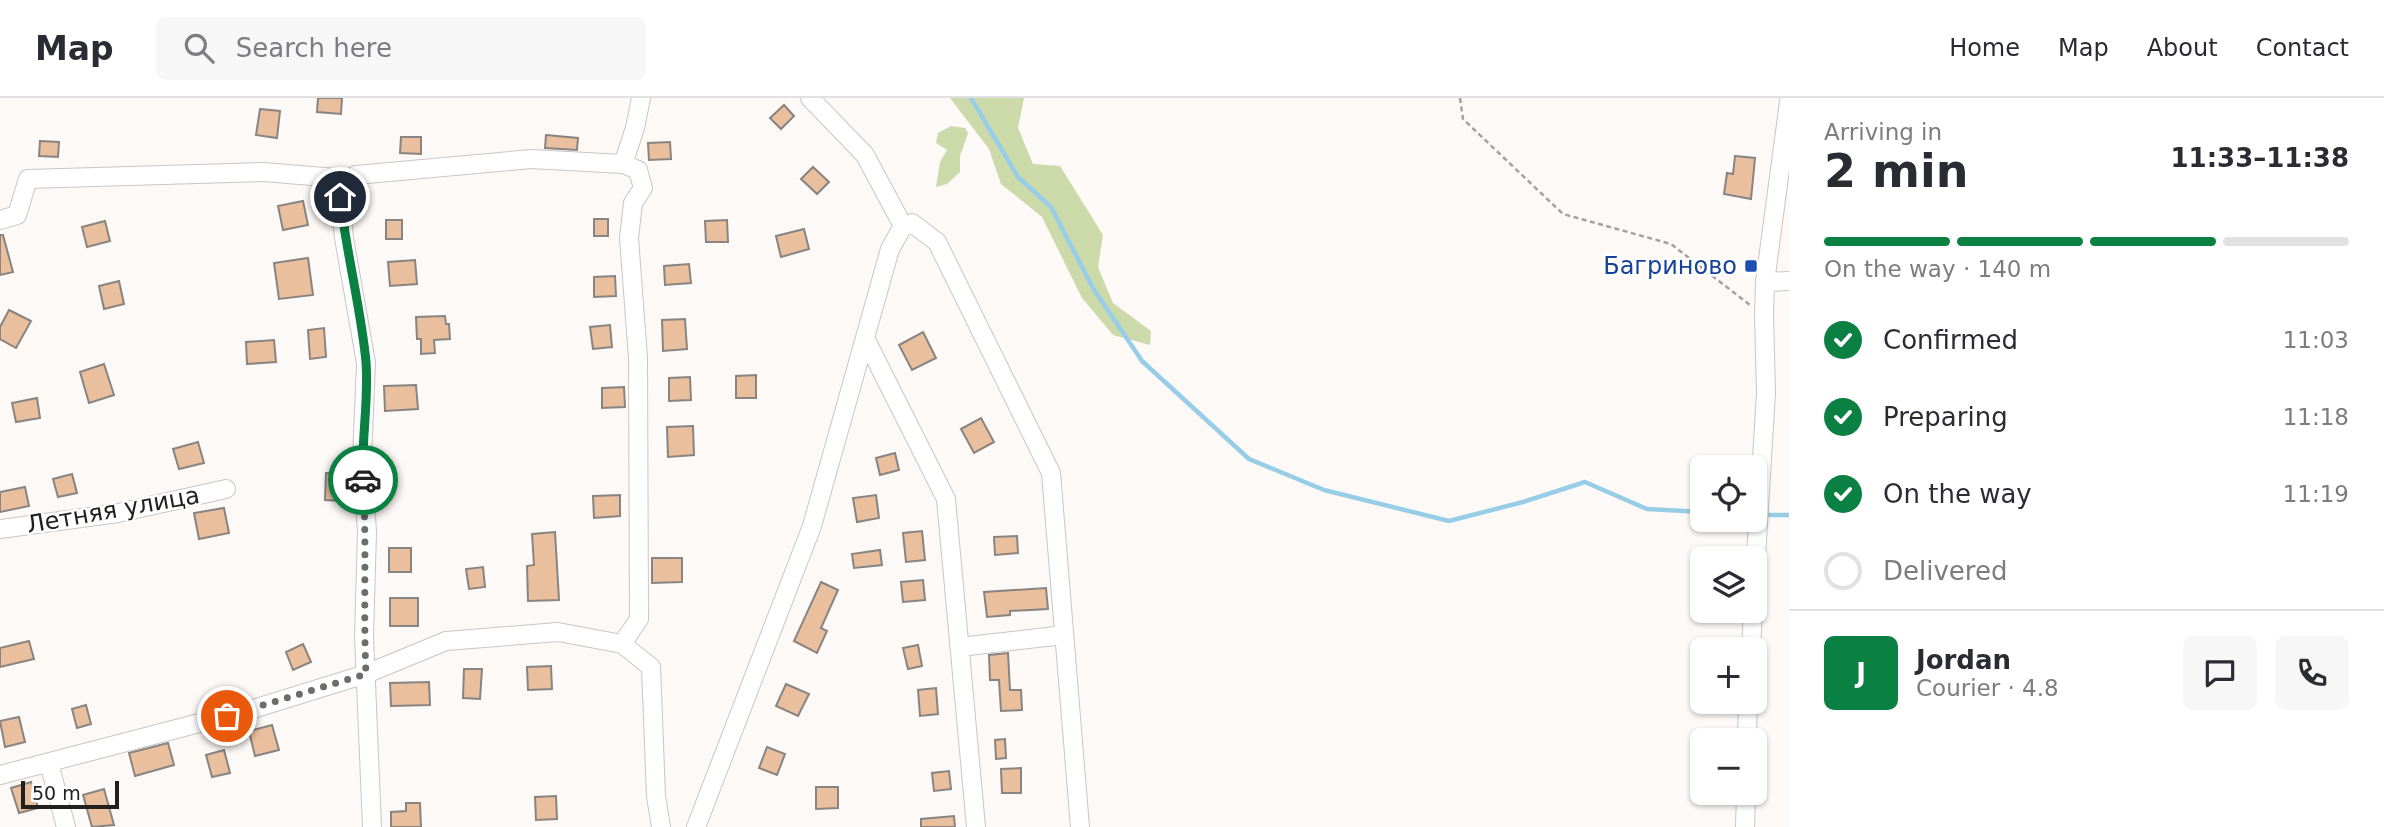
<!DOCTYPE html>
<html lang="en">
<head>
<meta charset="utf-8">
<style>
  :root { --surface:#fff; --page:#f7f7f7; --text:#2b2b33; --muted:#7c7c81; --line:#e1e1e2; --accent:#0b8043 }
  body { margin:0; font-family:"DejaVu Sans",sans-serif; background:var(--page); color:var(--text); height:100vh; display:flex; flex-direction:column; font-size:26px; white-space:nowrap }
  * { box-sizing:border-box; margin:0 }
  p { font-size:23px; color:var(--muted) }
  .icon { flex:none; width:38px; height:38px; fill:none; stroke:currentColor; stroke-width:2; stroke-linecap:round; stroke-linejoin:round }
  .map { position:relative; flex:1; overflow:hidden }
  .details { display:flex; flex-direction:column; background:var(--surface); width:595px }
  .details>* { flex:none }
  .tools { position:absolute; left:1690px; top:357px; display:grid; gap:14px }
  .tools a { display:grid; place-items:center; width:77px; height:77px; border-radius:10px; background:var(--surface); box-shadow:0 2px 5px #0004; font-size:35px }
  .scale { position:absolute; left:21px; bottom:18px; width:98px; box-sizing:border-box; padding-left:7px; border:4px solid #21201f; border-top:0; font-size:19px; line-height:24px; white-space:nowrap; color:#21201f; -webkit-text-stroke:5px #fff; paint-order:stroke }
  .pin { position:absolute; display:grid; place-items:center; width:60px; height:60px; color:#fff; margin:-30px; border:4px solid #fff; border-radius:50%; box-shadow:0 2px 7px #0007 }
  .courier { position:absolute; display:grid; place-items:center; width:70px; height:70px; margin:-35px; border:5px solid #0b8043; border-radius:50%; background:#fff; color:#222; box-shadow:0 2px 9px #0007 }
  .headline em { font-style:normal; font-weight:800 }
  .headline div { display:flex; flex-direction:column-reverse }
  .headline { display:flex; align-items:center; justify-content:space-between; height:119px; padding:0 35px }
  h1 { font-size:46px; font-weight:800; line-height:52px }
  .bar { display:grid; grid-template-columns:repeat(4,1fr); gap:10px 7px; align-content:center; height:84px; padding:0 35px }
  .bar i { height:9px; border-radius:5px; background:var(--line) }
  .bar .active { background:var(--accent) }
  .bar p { grid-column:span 4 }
  .line { display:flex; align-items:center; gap:18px; padding:0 35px; border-top:2px solid var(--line) }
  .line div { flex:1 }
  .round { display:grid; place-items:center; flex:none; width:74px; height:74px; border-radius:10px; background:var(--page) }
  ol { padding:0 35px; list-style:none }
  li { display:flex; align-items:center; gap:21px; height:77px }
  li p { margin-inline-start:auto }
  li .icon { padding:7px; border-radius:50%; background:var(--accent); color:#fff; stroke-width:4 }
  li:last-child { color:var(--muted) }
  li i { width:38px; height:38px; border:4px solid var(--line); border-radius:50% }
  header { display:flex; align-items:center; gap:42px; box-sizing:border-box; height:98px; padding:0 35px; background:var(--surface); border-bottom:2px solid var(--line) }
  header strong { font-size:33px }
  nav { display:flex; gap:38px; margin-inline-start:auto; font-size:24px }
  .search { width:490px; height:63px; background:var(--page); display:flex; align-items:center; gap:18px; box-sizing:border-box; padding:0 24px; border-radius:10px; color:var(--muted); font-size:26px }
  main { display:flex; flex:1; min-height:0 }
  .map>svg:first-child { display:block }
  .green { fill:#ccd9a9 }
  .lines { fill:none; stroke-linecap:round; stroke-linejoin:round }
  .stream { stroke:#98cde8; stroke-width:4.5 }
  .building { fill:#eabf9e; stroke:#878481; stroke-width:2 }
  .minor-casing { stroke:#c9c6c3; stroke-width:20 }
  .path { stroke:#a4a19f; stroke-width:2.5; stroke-dasharray:5 3.5; stroke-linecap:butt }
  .minor { stroke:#fff; stroke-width:18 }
  .done { stroke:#6e6c6a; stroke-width:7; stroke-dasharray:0 12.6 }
  .route { stroke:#0b8043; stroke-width:9 }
  .transit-dot { fill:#1a4fb4; stroke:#fff; stroke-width:2.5 }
  .labels { text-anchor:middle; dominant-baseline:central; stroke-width:5; stroke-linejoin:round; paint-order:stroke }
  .transit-label { font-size:24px; fill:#164399; stroke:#fff; text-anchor:end }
  .street-label { font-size:24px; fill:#21201f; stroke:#fff }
</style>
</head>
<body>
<header>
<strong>Map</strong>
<div class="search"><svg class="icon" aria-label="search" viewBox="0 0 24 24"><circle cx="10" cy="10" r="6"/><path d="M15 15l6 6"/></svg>Search here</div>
<nav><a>Home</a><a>Map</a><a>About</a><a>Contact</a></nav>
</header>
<main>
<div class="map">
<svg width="1789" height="729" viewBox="0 0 1789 729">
  <rect width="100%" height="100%" fill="#fdf9f6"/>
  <path class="green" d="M950 0H1024L1018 30 1033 66 1060 68 1103 137 1098 169 1113 205 1151 233 1150 247 1113 237 1082 200 1042 119 1001 86 989 51Z
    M951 28 965 30 968 35 960 58V74L947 86 936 89 940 64 947 52 936 45 938 35Z"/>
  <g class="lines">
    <path class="stream" d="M971 0 1018 79 1051 109 1093 190 1142 263 1249 361 1324 392 1449 423 1523 404 1585 384 1647 411 1703 414
      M1762 417H1789"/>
  </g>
  <path class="building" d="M318 0H342L341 16 317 14Z
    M784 7 794 18 781 31 770 20Z
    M260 11 280 13 277 40 256 37Z
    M546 37 578 40 577 52 545 50Z
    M401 39H421V56L400 55Z
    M40 43 59 44 58 59 39 58Z
    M670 44 671 61 649 62 648 45Z
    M1735 58 1755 60 1751 101 1724 96 1727 75 1733 76Z
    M813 69 829 84 817 96 801 81Z
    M303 103 308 127 283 132 278 108Z
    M594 121H608V138H594Z
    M386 122H402V141H386Z
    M727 122 728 144H706L705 123Z
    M105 123 110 143 87 149 82 129Z
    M804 131 809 151 781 159 776 138Z
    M0 137H3L13 174 0 177Z
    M308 160 313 197 279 201 274 165Z
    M415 162 417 186 390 188 388 164Z
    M689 166 691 185 665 187 664 168Z
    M615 178 616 198 594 199V179Z
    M119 183 124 206 104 211 99 188Z
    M9 212 31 223 16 250 0 241V229Z
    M445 218 446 226H449L450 241 434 242 435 255 421 256V241H417L416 219Z
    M685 221 687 251 663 253 662 222Z
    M610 227 612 249 593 251 590 229Z
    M324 230 326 259 310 261 308 232Z
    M923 234 936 260 912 272 899 247Z
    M274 242 276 264 247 266 246 244Z
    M104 266 114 297 89 305 80 274Z
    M756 277V300H736V278Z
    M690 279 691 302 669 303V280Z
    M416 287 418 311 385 313 384 288Z
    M624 289 625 309 602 310V290Z
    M37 300 40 320 16 324 12 305Z
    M981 320 994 344 974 355 961 331Z
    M693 328 694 357 668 359 667 329Z
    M198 344 204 365 179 371 173 351Z
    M895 355 899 372 880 377 876 360Z
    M326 375 345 376 344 403 325 402Z
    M72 376 77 395 58 399 53 381Z
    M25 389 29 408 0 414V394Z
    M620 397V418L594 420 593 398Z
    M876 397 879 420 857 424 853 400Z
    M224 410 229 435 199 441 194 415Z
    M922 433 925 462 906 464 903 435Z
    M555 434 559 502 528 503 527 468 534 467 532 436Z
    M1017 438 1018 455 995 457 994 439Z
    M389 450H411V474H389Z
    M880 452 882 467 854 470 852 456Z
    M652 460H682V484L652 485Z
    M483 469 485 489 469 491 466 471Z
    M923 482 925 502 903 504 901 484Z
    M821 484 838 492 821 530 827 533 817 555 794 543Z
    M1046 490 1048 511 1010 513V517L987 519 984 494Z
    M390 500H418V528H390Z
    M29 543 34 561 0 569V550Z
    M303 546 311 564 293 572 286 554Z
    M918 547 922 568 908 571 903 550Z
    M1008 555 1010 592H1021L1022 612 1001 613 999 582H990L989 557Z
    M551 568 552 591 528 592 527 569Z
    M464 571H482L480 601 463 600Z
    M429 584 430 607 391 608 390 585Z
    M786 586 809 596 798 618 776 608Z
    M936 590 938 616 920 618 918 592Z
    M86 607 91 626 77 630 72 611Z
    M19 619 25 644 5 649 0 623Z
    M272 627 279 652 255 658 249 633Z
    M1005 641 1006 660 996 661 995 642Z
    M168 645 174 667 135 678 129 655Z
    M767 649 785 656 777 677 759 670Z
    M224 652 230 675 212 679 206 657Z
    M1021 670V695H1002L1001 671Z
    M949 673 951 691 934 693 932 675Z
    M31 684 38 710 19 715 11 690Z
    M816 689H838V710L816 711Z
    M104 691 114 727 92 729 83 697Z
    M556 698 557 721 536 722 535 699Z
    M406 705H420L421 729H391V714L406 713Z
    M954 718 955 729H921V721Z"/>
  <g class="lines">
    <defs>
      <path id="minor" d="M810 0 865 57 903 128
        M623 66 635 30 641 0
        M0 122 17 117 28 81 264 74 348 81
        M1765 184 1789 183
        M865 240 946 401 976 729
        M0 431 118 415 226 391
        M1755 475 1766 295 1764 217 1765 184 1789 4
        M960 549 1064 537
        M1751 551 1753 513
        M1747 642 1748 604
        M49 665 66 729
        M0 677 253 611 366 576 446 543 558 534 622 546 651 569 656 698 661 729
        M372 729 364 538 367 434 362 361 366 265 344 140 340 99 348 81 356 77 531 61 623 66 638 72 643 90 633 105 629 140 638 260 639 521 622 546
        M696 729 812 428 890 151 903 128 912 125 937 144 1051 375 1080 729
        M1745 729 1746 695"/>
    </defs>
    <use href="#minor" class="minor-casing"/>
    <path class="path" d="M1460 0 1463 21 1563 116 1671 146 1750 207"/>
    <use href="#minor" class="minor"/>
  </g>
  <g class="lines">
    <path class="done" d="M227 618 366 576C363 512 367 447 363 382"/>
    <path class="route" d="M340 99C346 154 361 210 366 264 369 303 361 343 363 382"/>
  </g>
  <rect class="transit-dot" x="1744" y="161" width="14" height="14" rx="3.5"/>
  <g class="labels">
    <g class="transit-label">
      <text x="1737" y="168">Багриново</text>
    </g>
    <g class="street-label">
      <text transform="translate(113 412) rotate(-10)">Летняя улица</text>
    </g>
  </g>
</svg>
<div class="tools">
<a><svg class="icon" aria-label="locate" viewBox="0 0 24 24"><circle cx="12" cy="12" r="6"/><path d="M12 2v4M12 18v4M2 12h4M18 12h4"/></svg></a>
<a><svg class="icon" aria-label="layers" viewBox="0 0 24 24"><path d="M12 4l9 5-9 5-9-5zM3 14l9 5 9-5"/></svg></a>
<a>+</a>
<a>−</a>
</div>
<div class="scale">50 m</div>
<div class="pin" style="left:227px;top:618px;background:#ea580c"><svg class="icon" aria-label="bag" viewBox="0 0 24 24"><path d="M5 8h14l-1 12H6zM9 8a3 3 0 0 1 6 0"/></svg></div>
<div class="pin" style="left:340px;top:99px;background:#1f2937"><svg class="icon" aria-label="home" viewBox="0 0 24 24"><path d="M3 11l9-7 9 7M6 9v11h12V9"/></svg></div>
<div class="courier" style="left:363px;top:382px"><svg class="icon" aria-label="car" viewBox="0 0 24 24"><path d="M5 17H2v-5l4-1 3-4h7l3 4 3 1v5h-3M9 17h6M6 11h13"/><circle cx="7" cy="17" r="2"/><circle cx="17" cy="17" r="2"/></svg></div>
</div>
<section class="details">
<div class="headline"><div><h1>2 min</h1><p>Arriving in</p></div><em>11:33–11:38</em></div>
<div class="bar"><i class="active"></i><i class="active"></i><i class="active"></i><i></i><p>On the way · 140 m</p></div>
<ol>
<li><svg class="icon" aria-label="check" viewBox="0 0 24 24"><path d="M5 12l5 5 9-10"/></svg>Confirmed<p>11:03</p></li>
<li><svg class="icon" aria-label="check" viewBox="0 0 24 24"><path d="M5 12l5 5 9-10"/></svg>Preparing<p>11:18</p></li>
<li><svg class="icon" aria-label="check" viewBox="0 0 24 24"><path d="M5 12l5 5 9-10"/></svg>On the way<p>11:19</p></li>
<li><i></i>Delivered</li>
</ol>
<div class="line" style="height:126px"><b class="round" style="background:var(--accent);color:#fff">J</b><div><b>Jordan</b><p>Courier · 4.8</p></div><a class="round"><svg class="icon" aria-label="chat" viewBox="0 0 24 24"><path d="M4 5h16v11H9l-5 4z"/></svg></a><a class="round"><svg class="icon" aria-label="phone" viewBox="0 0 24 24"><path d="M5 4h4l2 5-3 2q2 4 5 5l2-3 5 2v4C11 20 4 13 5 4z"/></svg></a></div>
</section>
</main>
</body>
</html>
